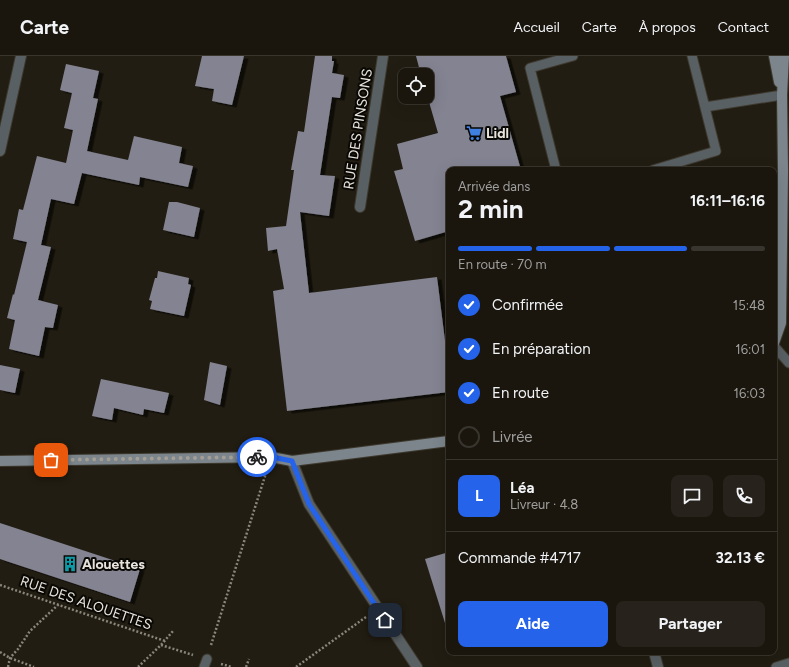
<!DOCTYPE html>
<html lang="fr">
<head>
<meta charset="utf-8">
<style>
  :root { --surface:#1a160e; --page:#27231c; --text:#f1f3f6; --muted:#9f9f9e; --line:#38352e; --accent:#2563eb }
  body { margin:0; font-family:Figtree,sans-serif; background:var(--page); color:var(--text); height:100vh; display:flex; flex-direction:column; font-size:15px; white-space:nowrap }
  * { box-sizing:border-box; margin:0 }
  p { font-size:13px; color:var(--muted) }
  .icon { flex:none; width:22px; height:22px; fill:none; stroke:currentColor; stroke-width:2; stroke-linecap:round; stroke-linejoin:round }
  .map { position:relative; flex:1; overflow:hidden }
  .drawer { position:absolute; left:446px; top:111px; width:331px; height:488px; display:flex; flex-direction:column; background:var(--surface); border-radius:8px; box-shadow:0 4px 16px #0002,0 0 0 1px var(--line) }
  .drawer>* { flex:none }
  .fabs { position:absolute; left:398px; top:12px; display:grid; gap:8px }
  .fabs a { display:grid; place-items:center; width:36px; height:36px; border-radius:8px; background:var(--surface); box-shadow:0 4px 16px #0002,0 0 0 1px var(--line); font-size:20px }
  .pin { position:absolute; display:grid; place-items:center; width:34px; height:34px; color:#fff; margin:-17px; border-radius:8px; box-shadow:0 2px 6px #0006 }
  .courier { position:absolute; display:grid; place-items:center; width:40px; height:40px; margin:-20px; border:3px solid #2563eb; border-radius:50%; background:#fff; color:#222; box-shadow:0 1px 5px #0007 }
  .overview em { font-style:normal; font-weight:700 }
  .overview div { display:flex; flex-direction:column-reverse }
  .overview { display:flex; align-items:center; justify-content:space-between; height:68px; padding:0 12px }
  h1 { font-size:26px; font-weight:700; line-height:30px }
  .bar { display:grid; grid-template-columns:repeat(4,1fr); gap:6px 4px; align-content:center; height:48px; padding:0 12px }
  .bar i { height:5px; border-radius:3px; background:var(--line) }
  .bar .current { background:var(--accent) }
  .bar p { grid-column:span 4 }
  .line { display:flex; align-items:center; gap:10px; padding:0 12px; border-top:1px solid var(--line) }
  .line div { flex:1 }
  .round { display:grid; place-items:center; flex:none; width:42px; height:42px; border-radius:8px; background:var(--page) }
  ol { padding:0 12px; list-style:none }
  li { display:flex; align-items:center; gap:12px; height:44px }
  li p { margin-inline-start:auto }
  li .icon { padding:4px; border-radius:50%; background:var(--accent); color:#fff; stroke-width:4 }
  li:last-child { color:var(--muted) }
  li i { width:22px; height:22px; border:2px solid var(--line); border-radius:50% }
  .action { display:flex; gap:8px; margin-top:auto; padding:8px 12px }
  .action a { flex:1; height:46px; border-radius:8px; background:var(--accent); color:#fff; font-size:16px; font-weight:700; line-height:46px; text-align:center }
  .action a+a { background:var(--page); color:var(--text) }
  header { display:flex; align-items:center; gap:24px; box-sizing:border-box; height:56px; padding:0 20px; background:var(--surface); border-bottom:1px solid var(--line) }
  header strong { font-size:19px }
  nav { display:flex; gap:22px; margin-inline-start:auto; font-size:14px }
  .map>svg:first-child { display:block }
  .building { fill:#838391; filter:url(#shadow) }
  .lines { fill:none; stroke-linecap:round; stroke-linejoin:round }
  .lane-casing { stroke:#3e392e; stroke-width:11 }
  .street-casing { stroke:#3e392e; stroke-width:12 }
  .secondary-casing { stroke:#3e392e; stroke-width:12 }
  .path { stroke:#8b867d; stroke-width:2.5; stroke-dasharray:2 2; stroke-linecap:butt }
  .lane { stroke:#596063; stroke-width:9 }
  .street { stroke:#596063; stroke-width:10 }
  .secondary { stroke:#7b858b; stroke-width:10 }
  .done { stroke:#a39e96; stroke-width:4; stroke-dasharray:0 7.2 }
  .route { stroke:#2563eb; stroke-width:5 }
  .labels { text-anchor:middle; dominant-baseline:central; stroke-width:4; stroke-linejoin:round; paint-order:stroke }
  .street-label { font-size:14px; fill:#e8e4dd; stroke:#0a0804 }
  .poi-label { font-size:14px; font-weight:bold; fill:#e8e4dd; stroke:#0a0804; text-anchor:start }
</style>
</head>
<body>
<header>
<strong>Carte</strong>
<nav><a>Accueil</a><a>Carte</a><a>À propos</a><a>Contact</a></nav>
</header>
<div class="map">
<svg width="789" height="611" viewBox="0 0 789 611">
  <defs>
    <filter id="shadow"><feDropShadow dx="4.5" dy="2.5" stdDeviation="0" flood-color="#0009"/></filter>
  </defs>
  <rect width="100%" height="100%" fill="#221d12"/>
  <path class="building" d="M202 0H244L232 49 212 45 214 33 195 30Z
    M315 0H332V5H334L332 17 344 19 340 42 332 41 320 119 335 120 329 160 300 156 309 237 437 221 449 317V336L287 355 273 235 284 233 277 193 268 195 266 172 286 170 294 114H291L298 75 304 76Z
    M416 0H506L516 36 500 40 521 114H449V175L415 185 394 115 403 113 397 88 438 77 427 39V19H421Z
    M66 8 99 15 93 42 98 43 87 95 128 104 134 80 182 91 179 107 193 110 188 131 140 121 139 129 82 117 74 148 51 143 41 189 51 191 38 244 58 249 53 272 45 271 39 300 9 293 15 264 7 262 13 238 14 239 27 186 13 183 19 153 23 154 37 100 66 107 73 74 64 72 72 37 60 34Z
    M169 146H177L200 152 194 181 163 174Z
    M158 215 189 222 188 228 191 229 184 260 150 253 152 245 149 244 155 222H157Z
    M210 306 227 310 220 349 204 344Z
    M0 309 20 313 15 337 0 334Z
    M101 323 169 337 164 357 144 353 143 359 114 352 112 364 92 360Z
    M0 467 140 513 130 546 0 503Z
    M449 496V566L445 567 425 503Z"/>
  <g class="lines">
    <defs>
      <path id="lane" d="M705 51 782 39
        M556 114 530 12 573 0
        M653 114 716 95 692 0
        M774 290 789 307
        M204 611 207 603
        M776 611 789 607"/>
      <path id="street" d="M0 95 21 0
        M360 151 383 0
        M292 405 309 448 417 611
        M654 596 658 611"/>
      <path id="secondary" d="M774 0 779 26
        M774 287 781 267 783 115 782 39 784 0
        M0 405 271 401 292 405 449 385"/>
    </defs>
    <use href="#lane" class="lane-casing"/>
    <use href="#street" class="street-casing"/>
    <use href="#secondary" class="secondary-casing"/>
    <path class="path" d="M0 529 165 585
      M161 589 193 599
      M211 589 266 417
      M0 596 10 602 34 611
      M221 608 232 611
      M8 611 10 602 18 593 30 575 59 548
      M138 611 161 589 173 575
      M246 611 249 603
      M296 611 366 561"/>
    <use href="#lane" class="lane"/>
    <use href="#street" class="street"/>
    <use href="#secondary" class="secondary"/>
  </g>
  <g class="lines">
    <path class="done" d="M51 404 257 401"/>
    <path class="route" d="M257 401H272L292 405 309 448 385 564"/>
  </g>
  <defs>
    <symbol id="supermarket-bare" viewBox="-9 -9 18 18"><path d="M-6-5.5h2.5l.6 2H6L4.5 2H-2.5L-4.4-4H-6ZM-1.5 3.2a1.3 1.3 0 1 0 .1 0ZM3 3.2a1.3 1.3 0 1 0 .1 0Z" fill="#3f7fe0" stroke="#0a0804" stroke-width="2.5" paint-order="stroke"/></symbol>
    <symbol id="building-bare" viewBox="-9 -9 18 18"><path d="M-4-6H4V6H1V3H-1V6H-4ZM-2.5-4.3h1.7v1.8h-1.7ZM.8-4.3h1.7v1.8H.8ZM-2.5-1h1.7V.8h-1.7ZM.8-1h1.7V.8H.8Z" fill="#0f9aa8" stroke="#0a0804" stroke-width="2.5" paint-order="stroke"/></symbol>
  </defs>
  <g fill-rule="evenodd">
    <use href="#supermarket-bare" x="463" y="66" width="22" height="22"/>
    <use href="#building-bare" x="59" y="497" width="22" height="22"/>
  </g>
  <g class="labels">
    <g class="street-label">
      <text transform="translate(358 73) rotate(-81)">RUE DES PINSONS</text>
      <text transform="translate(86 547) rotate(19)">RUE DES ALOUETTES</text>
    </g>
    <g class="poi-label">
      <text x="486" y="77">Lidl</text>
      <text x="82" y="508">Alouettes</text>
    </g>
  </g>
</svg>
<div class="fabs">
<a><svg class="icon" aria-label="locate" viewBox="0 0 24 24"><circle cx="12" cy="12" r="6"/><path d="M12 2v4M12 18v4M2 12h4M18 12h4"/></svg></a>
</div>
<div class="pin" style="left:51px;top:404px;background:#ea580c"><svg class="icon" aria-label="bag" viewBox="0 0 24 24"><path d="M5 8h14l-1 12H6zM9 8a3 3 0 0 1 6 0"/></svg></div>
<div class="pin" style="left:385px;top:564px;background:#1f2937"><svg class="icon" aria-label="home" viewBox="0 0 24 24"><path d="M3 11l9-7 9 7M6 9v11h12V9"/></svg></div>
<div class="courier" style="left:257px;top:401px"><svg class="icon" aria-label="bike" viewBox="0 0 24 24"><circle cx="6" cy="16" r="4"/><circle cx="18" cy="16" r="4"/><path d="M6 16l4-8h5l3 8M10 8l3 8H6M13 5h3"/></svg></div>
<section class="drawer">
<div class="overview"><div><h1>2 min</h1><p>Arrivée dans</p></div><em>16:11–16:16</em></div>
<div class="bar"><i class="current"></i><i class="current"></i><i class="current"></i><i></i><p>En route · 70 m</p></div>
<ol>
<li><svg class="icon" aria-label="check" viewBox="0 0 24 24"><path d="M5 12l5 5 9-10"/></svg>Confirmée<p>15:48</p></li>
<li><svg class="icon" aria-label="check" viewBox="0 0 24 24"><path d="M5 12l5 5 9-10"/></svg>En préparation<p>16:01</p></li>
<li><svg class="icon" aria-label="check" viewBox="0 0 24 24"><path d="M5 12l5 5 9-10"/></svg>En route<p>16:03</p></li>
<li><i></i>Livrée</li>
</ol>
<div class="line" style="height:72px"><b class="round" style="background:var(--accent);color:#fff">L</b><div><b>Léa</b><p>Livreur · 4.8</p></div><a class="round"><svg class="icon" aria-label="chat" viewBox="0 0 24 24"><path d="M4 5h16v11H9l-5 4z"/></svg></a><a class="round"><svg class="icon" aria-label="phone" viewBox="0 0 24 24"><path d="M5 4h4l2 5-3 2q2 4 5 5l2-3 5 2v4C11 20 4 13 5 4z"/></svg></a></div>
<div class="line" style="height:52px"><div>Commande #4717</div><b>32.13 €</b></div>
<div class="action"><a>Aide</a><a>Partager</a></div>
</section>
</div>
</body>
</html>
